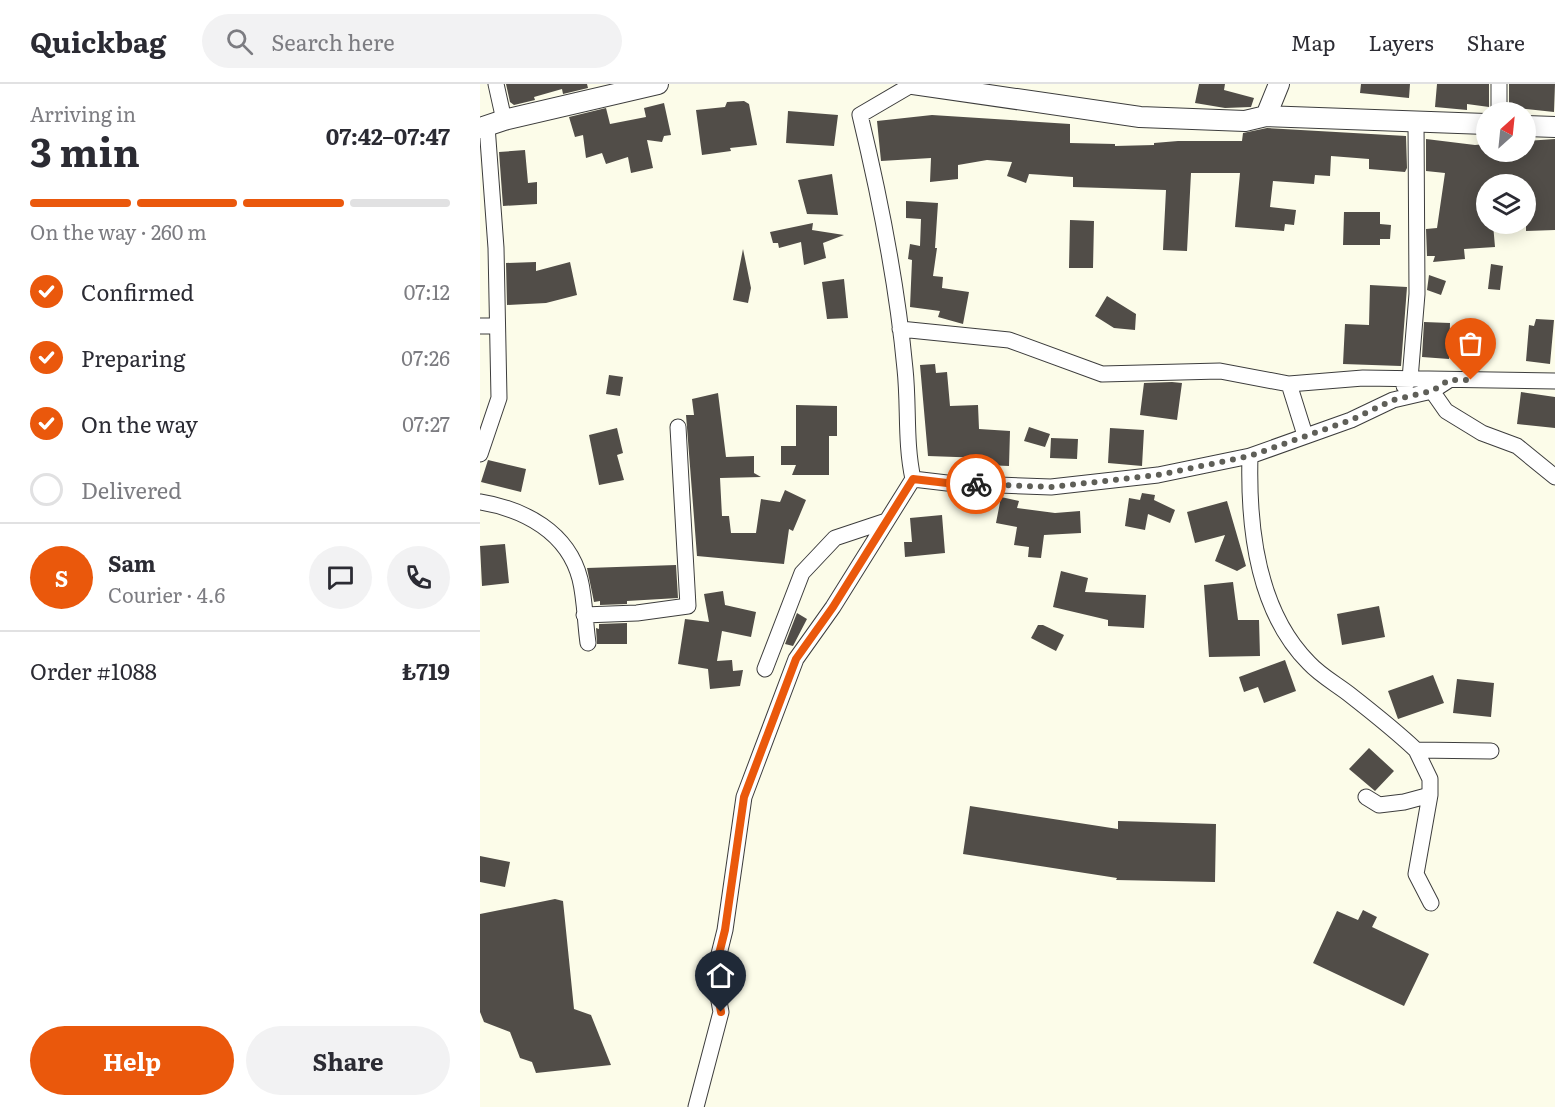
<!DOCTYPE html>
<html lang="en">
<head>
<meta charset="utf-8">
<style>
  :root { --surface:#fff; --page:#f2f2f3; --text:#2b2b33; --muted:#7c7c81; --line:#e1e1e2; --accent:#ea580c }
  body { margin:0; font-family:Literata,serif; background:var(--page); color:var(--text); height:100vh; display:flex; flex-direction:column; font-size:22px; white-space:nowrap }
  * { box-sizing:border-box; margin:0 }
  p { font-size:20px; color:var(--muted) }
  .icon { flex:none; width:33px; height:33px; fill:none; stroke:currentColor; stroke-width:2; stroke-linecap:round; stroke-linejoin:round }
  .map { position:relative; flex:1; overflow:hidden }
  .details { display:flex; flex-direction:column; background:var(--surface); width:480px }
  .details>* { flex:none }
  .needle { width:39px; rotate:27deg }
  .buttons { position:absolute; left:996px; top:18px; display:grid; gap:12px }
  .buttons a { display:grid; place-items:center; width:60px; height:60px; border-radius:50%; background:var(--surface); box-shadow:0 3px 15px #0003; font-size:30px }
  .pin { position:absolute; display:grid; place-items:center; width:51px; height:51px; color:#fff; margin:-62px -26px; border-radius:50% 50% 50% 0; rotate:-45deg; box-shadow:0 0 6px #0007 }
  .pin .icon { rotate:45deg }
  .courier { position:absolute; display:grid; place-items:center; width:60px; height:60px; margin:-30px; border:4px solid #ea580c; border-radius:50%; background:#fff; color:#222; box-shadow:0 2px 8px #0007 }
  .summary em { font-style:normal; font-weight:700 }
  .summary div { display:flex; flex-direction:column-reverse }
  .summary { display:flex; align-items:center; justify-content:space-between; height:102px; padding:0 30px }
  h1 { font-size:39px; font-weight:700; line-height:45px }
  .bar { display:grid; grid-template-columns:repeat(4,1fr); gap:9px 6px; align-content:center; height:72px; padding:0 30px }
  .bar i { height:8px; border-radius:4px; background:var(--line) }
  .bar .selected { background:var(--accent) }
  .bar p { grid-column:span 4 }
  .line { display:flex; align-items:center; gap:15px; padding:0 30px; border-top:2px solid var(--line) }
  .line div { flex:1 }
  .round { display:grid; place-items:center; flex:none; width:63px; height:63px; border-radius:32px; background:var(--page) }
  ol { padding:0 30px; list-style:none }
  li { display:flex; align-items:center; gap:18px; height:66px }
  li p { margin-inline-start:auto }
  li .icon { padding:6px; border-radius:50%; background:var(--accent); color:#fff; stroke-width:4 }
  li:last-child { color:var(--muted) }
  li i { width:33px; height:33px; border:3px solid var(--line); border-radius:50% }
  .primary-button { display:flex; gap:12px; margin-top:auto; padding:12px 30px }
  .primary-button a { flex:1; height:69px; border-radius:36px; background:var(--accent); color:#fff; font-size:24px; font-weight:700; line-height:69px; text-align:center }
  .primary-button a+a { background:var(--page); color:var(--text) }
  header { display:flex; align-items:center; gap:36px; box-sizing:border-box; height:84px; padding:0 30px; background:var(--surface); border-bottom:2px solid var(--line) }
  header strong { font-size:28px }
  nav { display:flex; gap:33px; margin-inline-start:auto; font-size:21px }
  .search { width:420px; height:54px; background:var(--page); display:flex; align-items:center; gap:15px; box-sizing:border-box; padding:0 21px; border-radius:33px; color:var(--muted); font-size:22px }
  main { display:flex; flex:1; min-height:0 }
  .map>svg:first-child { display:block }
  .building { fill:#514d48 }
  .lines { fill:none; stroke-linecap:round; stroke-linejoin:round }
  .minor-casing { stroke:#3d3d3d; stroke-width:17 }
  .tertiary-casing { stroke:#3d3d3d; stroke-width:22 }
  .minor { stroke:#fff; stroke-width:15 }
  .tertiary { stroke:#fff; stroke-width:20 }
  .done { stroke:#5f5f58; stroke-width:6; stroke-dasharray:0 10.8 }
  .route { stroke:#ea580c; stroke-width:8 }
</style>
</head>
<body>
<header>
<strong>Quickbag</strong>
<div class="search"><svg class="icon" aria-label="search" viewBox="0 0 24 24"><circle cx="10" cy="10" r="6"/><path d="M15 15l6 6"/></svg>Search here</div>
<nav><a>Map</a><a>Layers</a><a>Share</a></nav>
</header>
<main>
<section class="details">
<div class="summary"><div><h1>3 min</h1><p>Arriving in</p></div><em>07:42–07:47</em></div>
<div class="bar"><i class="selected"></i><i class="selected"></i><i class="selected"></i><i></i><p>On the way · 260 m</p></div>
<ol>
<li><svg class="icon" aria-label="check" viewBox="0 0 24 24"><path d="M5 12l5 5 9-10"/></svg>Confirmed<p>07:12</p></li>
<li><svg class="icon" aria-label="check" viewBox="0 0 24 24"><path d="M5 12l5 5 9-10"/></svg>Preparing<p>07:26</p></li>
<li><svg class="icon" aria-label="check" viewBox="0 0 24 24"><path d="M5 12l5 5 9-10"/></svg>On the way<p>07:27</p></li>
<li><i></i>Delivered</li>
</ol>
<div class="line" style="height:108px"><b class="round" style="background:var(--accent);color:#fff">S</b><div><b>Sam</b><p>Courier · 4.6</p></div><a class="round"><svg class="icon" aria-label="chat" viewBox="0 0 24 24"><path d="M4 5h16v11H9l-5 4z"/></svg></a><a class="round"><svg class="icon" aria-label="phone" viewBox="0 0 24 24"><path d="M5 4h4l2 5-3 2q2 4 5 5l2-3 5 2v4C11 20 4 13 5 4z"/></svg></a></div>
<div class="line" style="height:78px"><div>Order #1088</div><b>₺719</b></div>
<div class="primary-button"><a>Help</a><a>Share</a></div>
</section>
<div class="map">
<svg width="1075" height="1023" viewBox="0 0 1075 1023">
  <rect width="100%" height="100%" fill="#fcfce9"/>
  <path class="building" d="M26 0H107L108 4 83 10 82 5 54 13 55 16 34 21 30 18Z
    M719 0H745L744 6 774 14 771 23 745 24 715 19Z
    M881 0H930L929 14 880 9Z
    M957 0H1009V23L987 20V26L955 23Z
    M1029 0H1075L1074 28 1029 23Z
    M264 17 269 20 277 61 250 64 251 67 222 71 216 26 245 23 247 18Z
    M184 19 191 51 184 52 182 58 167 56 173 84 151 89 148 73 126 80 122 69 106 74 103 51 95 53 89 33 126 24 130 40 166 33 164 24Z
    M308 27 358 31 354 62 306 59Z
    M452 31 590 40V59L635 60V62L674 61V59L698 57H762L763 49 787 44 926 52 927 84 925 88 889 85V75L851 72 850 92 835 91 834 100 793 97 790 123 816 126 814 141 805 140 804 147 755 143 760 89H711L707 167 683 166 686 106 593 103V93L549 90 546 99 527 92 532 78 507 76 478 81V95L450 98 451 74 401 77 397 37Z
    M946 55 995 61 1006 60V68H1046V57L1075 55V146L1046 147V100H1006V140H1013L1015 163 984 165 985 175 953 178 955 172H947L946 145 957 144 965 89 946 87Z
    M45 66 48 99 57 98V120L23 122 19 68Z
    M352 90 358 131 327 130 318 96Z
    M426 117 458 119 455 164H457L453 192 463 193 462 204 489 208 483 240 458 233 460 227 430 223 432 176 428 175 430 160 440 162 441 135 426 134Z
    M864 128H900V140L911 141 910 155H900V161H863Z
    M590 136 614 137 613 184H589Z
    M333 139 332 146 364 151 343 159 346 174 324 181 321 158 299 164 298 159H293L290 148Z
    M263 165 271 204 268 219 253 216Z
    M56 178V187L90 178 97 211 66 219 27 221 26 179Z
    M1011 180 1023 182 1020 206 1008 205Z
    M949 191 966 197 961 211 947 206Z
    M364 195 368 234 347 235 342 198Z
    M890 201 927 203 921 282 863 280 865 240 889 241Z
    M627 212 656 230 655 246 634 244 615 232Z
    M1056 235 1074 236 1070 280 1046 277 1049 241 1054 242Z
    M944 238 970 239 969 275 942 273Z
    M455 280 456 289 467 288 470 322 498 321 499 345 530 347 529 382 504 381V374L448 372 440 281Z
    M129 291 143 293 140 312 126 310Z
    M692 298 702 299 697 336 660 331 664 299Z
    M1041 308 1075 313V344L1037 340Z
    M238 309 246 373 274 372V389L281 393 240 394 242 432H249L251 449H276L281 415 300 418 305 406 326 416 313 447 309 445 304 480 217 472 206 331H214L212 315Z
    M316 321 357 322V352H349V391H312L316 381H301V362H316Z
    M549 343 570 350 565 363 544 357Z
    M137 344 143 369 137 371 144 396 119 401 109 351Z
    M630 344 664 346 662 382 628 379Z
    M571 354 598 355 597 375 570 374Z
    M8 376 46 385 41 408 1 398Z
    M662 409 675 411 674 416 695 426 690 439 668 430 665 446 645 442 649 414 660 416Z
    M521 413 539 417 537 424 575 429 600 427 601 449 564 451 561 474 548 473 549 463 534 461 537 443 516 439Z
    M747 417 766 482 757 487 735 477 745 451 715 459 707 428Z
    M462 431 465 469 425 473 424 458H432L430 434Z
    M25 460 29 499 2 502 0 462Z
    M196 481 198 514 147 517V520L120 521V517L114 518 107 484Z
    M581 487 608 494 605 508 666 511 664 544 628 542V536L573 523Z
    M753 498 758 536H779L780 572 729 573 724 501Z
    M243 507 245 521 276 528 271 553 242 547 237 577 252 576 253 587 263 586 260 602 230 605 228 585 198 580 205 535 229 538 224 510Z
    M899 522 905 553 862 561 857 530Z
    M317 529 327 535 313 562 305 560Z
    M147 539V560H117L116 544 119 545V540Z
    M558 541H563L584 551 576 567 551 554Z
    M805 576 816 607 784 619 778 603 764 608 759 593Z
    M953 591 964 619 918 635 908 607Z
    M977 595 1014 599 1011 633 973 629Z
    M889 664 914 687 895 707 869 685Z
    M490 722 638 745V737L736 740 735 798 636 796 637 794 483 770Z
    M0 772 30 778 25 803 0 798Z
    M75 815 83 817 94 925 111 931 131 981 56 989 52 978 40 974 30 948 4 938 0 928V830Z
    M883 826 897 833 892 843 949 870 924 922 833 879 857 827 878 836Z"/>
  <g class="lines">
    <defs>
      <path id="minor" d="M16 0 24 36
        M1019 0V28
        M0 242H17
        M420 245 529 256 622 290 740 287 809 300 883 294 1075 297
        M809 300 825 351
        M924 302 930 295 937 210 936 38
        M952 307 966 327 1002 349 1037 362 1075 393
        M0 370 19 314 16 164 7 42
        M433 395C425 358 429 322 425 285 417 199 400 114 380 31L433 0
        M0 418C44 425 88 448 100 495 105 515 105 538 108 559
        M104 531 157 529 208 522 198 343
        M285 585 322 489 355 454 406 437
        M936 666C915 646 892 628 869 610 856 600 840 591 829 579 777 527 768 442 770 372L871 336 913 316 952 307 969 296
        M886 713 899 721 924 718 950 711
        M951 819 936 790 950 711V695L936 666 1011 667
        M216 1023 241 928 234 890 245 846 264 713 316 575 353 523 433 395 467 399 571 403 678 391 770 372"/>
      <path id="tertiary" d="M433 0 660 33 765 37 786 32 1006 40
        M786 32 799 0
        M1046 42 1075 43
        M0 44 24 36 178 0"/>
    </defs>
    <use href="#minor" class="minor-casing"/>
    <use href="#tertiary" class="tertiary-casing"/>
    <use href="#minor" class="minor"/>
    <use href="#tertiary" class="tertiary"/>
  </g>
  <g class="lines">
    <path class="done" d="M496 400 571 403 678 391 770 372 871 336 913 316 952 307 969 296H991"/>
    <path class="route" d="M241 928 234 890 245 846 264 713 316 575 353 523 433 395 467 399 496 400"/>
  </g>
</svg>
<div class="buttons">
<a><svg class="needle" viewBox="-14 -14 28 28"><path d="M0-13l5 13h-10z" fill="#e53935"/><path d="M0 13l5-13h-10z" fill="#7c7c81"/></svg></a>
<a><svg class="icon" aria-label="layers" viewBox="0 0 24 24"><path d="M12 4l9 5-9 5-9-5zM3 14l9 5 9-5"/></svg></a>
</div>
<div class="pin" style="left:991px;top:296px;background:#ea580c"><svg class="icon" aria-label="bag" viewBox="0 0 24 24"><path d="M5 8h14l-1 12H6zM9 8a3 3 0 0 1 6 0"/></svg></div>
<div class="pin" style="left:241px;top:928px;background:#1f2937"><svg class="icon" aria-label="home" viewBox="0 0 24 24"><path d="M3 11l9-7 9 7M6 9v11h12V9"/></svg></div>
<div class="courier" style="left:496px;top:400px"><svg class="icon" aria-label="bike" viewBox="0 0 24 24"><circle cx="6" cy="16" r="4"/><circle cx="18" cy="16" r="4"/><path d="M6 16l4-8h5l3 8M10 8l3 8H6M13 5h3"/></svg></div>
</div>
</main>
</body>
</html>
